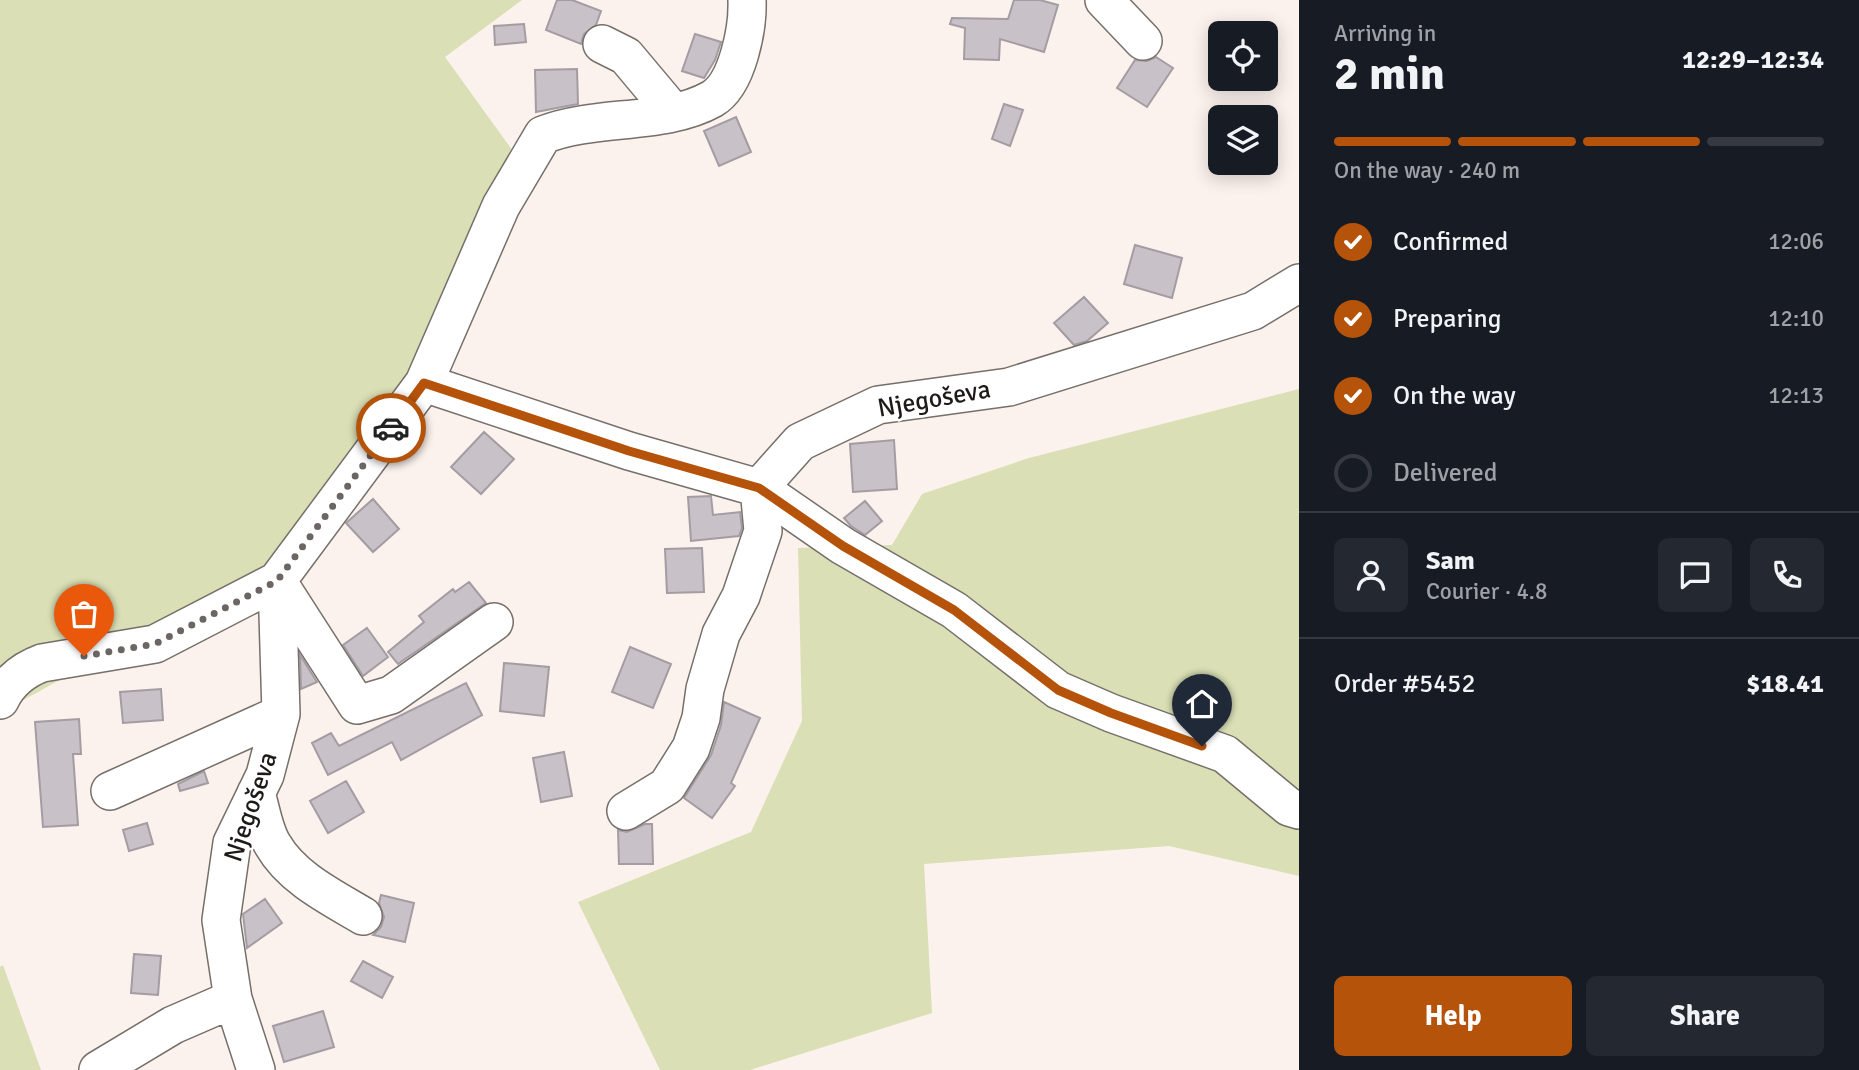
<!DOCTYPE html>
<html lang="en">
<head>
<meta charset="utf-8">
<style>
  :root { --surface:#171b24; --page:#242831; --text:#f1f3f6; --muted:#9ea1a6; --line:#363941; --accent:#b45309 }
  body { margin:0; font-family:Signika,sans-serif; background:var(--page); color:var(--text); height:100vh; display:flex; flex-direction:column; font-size:26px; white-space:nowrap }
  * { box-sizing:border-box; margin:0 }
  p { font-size:23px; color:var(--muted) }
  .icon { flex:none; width:38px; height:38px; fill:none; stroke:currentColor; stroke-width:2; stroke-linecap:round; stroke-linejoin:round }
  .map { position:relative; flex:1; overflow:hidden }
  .details { display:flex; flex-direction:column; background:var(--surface); width:560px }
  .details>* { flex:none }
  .buttons { position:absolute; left:1208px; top:21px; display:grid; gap:14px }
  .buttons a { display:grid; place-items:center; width:70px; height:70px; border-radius:10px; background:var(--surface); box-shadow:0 4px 18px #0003; font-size:35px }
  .pin { position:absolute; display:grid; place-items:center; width:60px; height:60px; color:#fff; margin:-72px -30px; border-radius:50% 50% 50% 0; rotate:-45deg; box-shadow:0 0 7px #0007 }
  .pin .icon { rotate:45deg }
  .courier { position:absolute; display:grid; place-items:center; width:70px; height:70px; margin:-35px; border:5px solid #b45309; border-radius:50%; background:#fff; color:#222; box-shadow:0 2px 9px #0007 }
  .overview em { font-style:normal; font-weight:800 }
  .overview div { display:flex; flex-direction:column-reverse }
  .overview { display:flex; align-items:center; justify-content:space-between; height:119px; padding:0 35px }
  h1 { font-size:46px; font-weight:800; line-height:52px }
  .bar { display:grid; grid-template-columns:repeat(4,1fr); gap:10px 7px; align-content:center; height:84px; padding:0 35px }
  .bar i { height:9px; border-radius:5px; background:var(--line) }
  .bar .current { background:var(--accent) }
  .bar p { grid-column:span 4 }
  .line { display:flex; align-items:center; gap:18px; padding:0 35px; border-top:2px solid var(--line) }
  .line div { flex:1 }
  .round { display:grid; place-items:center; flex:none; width:74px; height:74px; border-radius:10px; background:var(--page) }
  ol { padding:0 35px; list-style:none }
  li { display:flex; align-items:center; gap:21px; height:77px }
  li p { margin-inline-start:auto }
  li .icon { padding:7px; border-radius:50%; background:var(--accent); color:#fff; stroke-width:4 }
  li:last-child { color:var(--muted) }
  li i { width:38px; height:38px; border:4px solid var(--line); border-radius:50% }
  .primary-button { display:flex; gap:14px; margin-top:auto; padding:14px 35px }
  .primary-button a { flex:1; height:80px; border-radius:10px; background:var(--accent); color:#fff; font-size:28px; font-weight:800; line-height:80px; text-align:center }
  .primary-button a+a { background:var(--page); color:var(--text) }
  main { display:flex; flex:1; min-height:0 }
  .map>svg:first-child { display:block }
  .green { fill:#dadfb5 }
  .building { fill:#c8c1c8; stroke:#a39ca2; stroke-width:2 }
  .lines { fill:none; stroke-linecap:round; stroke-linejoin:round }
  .minor-casing { stroke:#766f6a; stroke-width:40 }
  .minor { stroke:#fff; stroke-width:37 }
  .done { stroke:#6b6663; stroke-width:7; stroke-dasharray:0 12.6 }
  .route { stroke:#b45309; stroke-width:9 }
  .labels { text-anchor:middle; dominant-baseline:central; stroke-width:5; stroke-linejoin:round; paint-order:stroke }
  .street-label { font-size:26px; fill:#1e1a19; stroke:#fff }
</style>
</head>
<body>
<main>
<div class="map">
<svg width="1299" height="1070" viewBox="0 0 1299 1070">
  <rect width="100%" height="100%" fill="#fbf2ed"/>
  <path class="green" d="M0 0H522L445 57 515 154 416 375 280 558 0 713Z
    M1299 389V876L1169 846 924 864 932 1013 750 1070H660L578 902 751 832 802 721 798 548 892 545 922 494 1029 458Z
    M3 965 41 1070H0V967Z"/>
  <path class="building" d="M557 0H572L601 11 596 25 584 34 581 44 546 30Z
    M1014 0H1040L1058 5 1044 52 1000 39 999 60 964 59 965 28 950 24 952 18 1008 19Z
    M524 24 526 42 495 45 494 26Z
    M695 34 721 42 715 60 704 78 682 71Z
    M1156 57 1173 68 1147 107 1117 88 1135 60 1147 61Z
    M577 69 578 104 536 112 535 70Z
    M1004 104 1023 110 1010 146 992 139Z
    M736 117 751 152 719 166 704 131Z
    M1135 245 1182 258 1172 298 1124 284Z
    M1084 297 1108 323 1087 341 1074 345 1054 323Z
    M484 432 514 459 481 494 451 467Z
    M894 440 897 489 853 492 850 444Z
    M711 496 713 515 740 512 742 528 739 536 691 541 688 497Z
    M373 499 399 529 373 552 346 523Z
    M865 501 882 521 865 535 851 526 844 518Z
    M702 548 704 592 667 593 665 549Z
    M469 582 486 603 398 664 388 652 424 622 419 616 453 589 455 592Z
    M367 628 388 657 363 676 343 645Z
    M630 647 671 664 653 708 612 692Z
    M300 655 317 682 301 689Z
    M504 663 549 667 544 716 500 711Z
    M466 683 482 715 401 760 392 742 328 775 312 743 331 733 339 746Z
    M161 689 163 720 123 723 120 692Z
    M724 702 760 718 731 783 735 786 712 818 684 798 711 755 721 725Z
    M79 719 81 754H73L78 825 43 827 35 722Z
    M564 752 572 796 541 802 533 758Z
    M204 771 208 783 180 791 178 784Z
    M346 781 364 812 328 833 310 801Z
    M147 823 153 844 129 851 123 830Z
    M645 824H652L653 864H619L618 830 627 832Z
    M381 895 414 903 405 942 373 935 381 927 384 917 379 903Z
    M265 899 282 923 247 948 243 914Z
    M134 954 161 956 158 995 131 993Z
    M363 961 393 977 382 998 351 981Z
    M323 1011 334 1047 284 1062 273 1026Z"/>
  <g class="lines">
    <defs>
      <path id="minor" d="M1104 0 1143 41
        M602 44 626 56 673 112
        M424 383 629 451 759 488 800 442 878 405 1009 387 1253 311 1299 283
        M759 488 843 546 954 610 1058 690 1111 713 1225 754 1289 807 1299 810
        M278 582 357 705 391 695 494 622
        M0 700C9 681 23 670 42 663L155 644 277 581 424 383 501 206 543 135C595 114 664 126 712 99 738 84 748 27 747 0
        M110 791 281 714
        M256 793C261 809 264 831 273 845 292 878 331 897 363 916
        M626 811 667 786 691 748 701 718 705 689 721 634 741 596 763 531 759 488
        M98 1070 173 1025 233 999
        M256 1070 233 999 221 920 232 843 265 775 281 714 277 581"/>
    </defs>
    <use href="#minor" class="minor-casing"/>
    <use href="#minor" class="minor"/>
  </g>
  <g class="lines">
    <path class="done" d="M84 656 155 644 277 581 391 428"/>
    <path class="route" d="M391 428 424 383 629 451 759 488 843 546 954 610 1058 690 1111 713 1202 746"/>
  </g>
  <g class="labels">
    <g class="street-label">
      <text transform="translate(934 399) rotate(-10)">Njegoševa</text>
      <text transform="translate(251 807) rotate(-71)">Njegoševa</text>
    </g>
  </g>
</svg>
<div class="buttons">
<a><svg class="icon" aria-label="locate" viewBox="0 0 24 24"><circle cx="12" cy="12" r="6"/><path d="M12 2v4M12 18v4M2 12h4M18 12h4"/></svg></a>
<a><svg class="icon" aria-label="layers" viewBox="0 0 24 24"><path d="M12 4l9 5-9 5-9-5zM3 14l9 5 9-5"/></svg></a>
</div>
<div class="pin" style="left:84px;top:656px;background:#ea580c"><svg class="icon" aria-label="bag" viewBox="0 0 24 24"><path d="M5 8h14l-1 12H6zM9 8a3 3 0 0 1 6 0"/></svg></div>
<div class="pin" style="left:1202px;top:746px;background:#1f2937"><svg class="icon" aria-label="home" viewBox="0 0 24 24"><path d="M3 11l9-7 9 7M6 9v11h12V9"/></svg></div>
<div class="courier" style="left:391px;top:428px"><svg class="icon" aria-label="car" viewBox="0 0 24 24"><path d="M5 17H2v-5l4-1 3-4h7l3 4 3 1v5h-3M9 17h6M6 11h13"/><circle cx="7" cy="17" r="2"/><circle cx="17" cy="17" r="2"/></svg></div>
</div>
<section class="details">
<div class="overview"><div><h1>2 min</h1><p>Arriving in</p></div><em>12:29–12:34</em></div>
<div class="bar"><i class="current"></i><i class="current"></i><i class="current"></i><i></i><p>On the way · 240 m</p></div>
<ol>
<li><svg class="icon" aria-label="check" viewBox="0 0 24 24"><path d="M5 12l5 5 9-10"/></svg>Confirmed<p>12:06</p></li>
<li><svg class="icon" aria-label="check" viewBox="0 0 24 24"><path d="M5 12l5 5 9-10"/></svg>Preparing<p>12:10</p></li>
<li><svg class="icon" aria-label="check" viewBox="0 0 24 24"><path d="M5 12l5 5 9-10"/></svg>On the way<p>12:13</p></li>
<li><i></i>Delivered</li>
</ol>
<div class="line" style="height:126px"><a class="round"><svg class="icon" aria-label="person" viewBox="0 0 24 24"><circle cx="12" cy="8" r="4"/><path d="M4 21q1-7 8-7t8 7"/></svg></a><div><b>Sam</b><p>Courier · 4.8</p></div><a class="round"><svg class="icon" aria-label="chat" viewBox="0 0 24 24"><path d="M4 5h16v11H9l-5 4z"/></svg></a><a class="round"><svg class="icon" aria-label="phone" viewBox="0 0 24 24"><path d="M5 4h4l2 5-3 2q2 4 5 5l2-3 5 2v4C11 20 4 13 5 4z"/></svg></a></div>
<div class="line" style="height:91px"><div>Order #5452</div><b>$18.41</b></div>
<div class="primary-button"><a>Help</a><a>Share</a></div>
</section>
</main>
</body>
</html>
